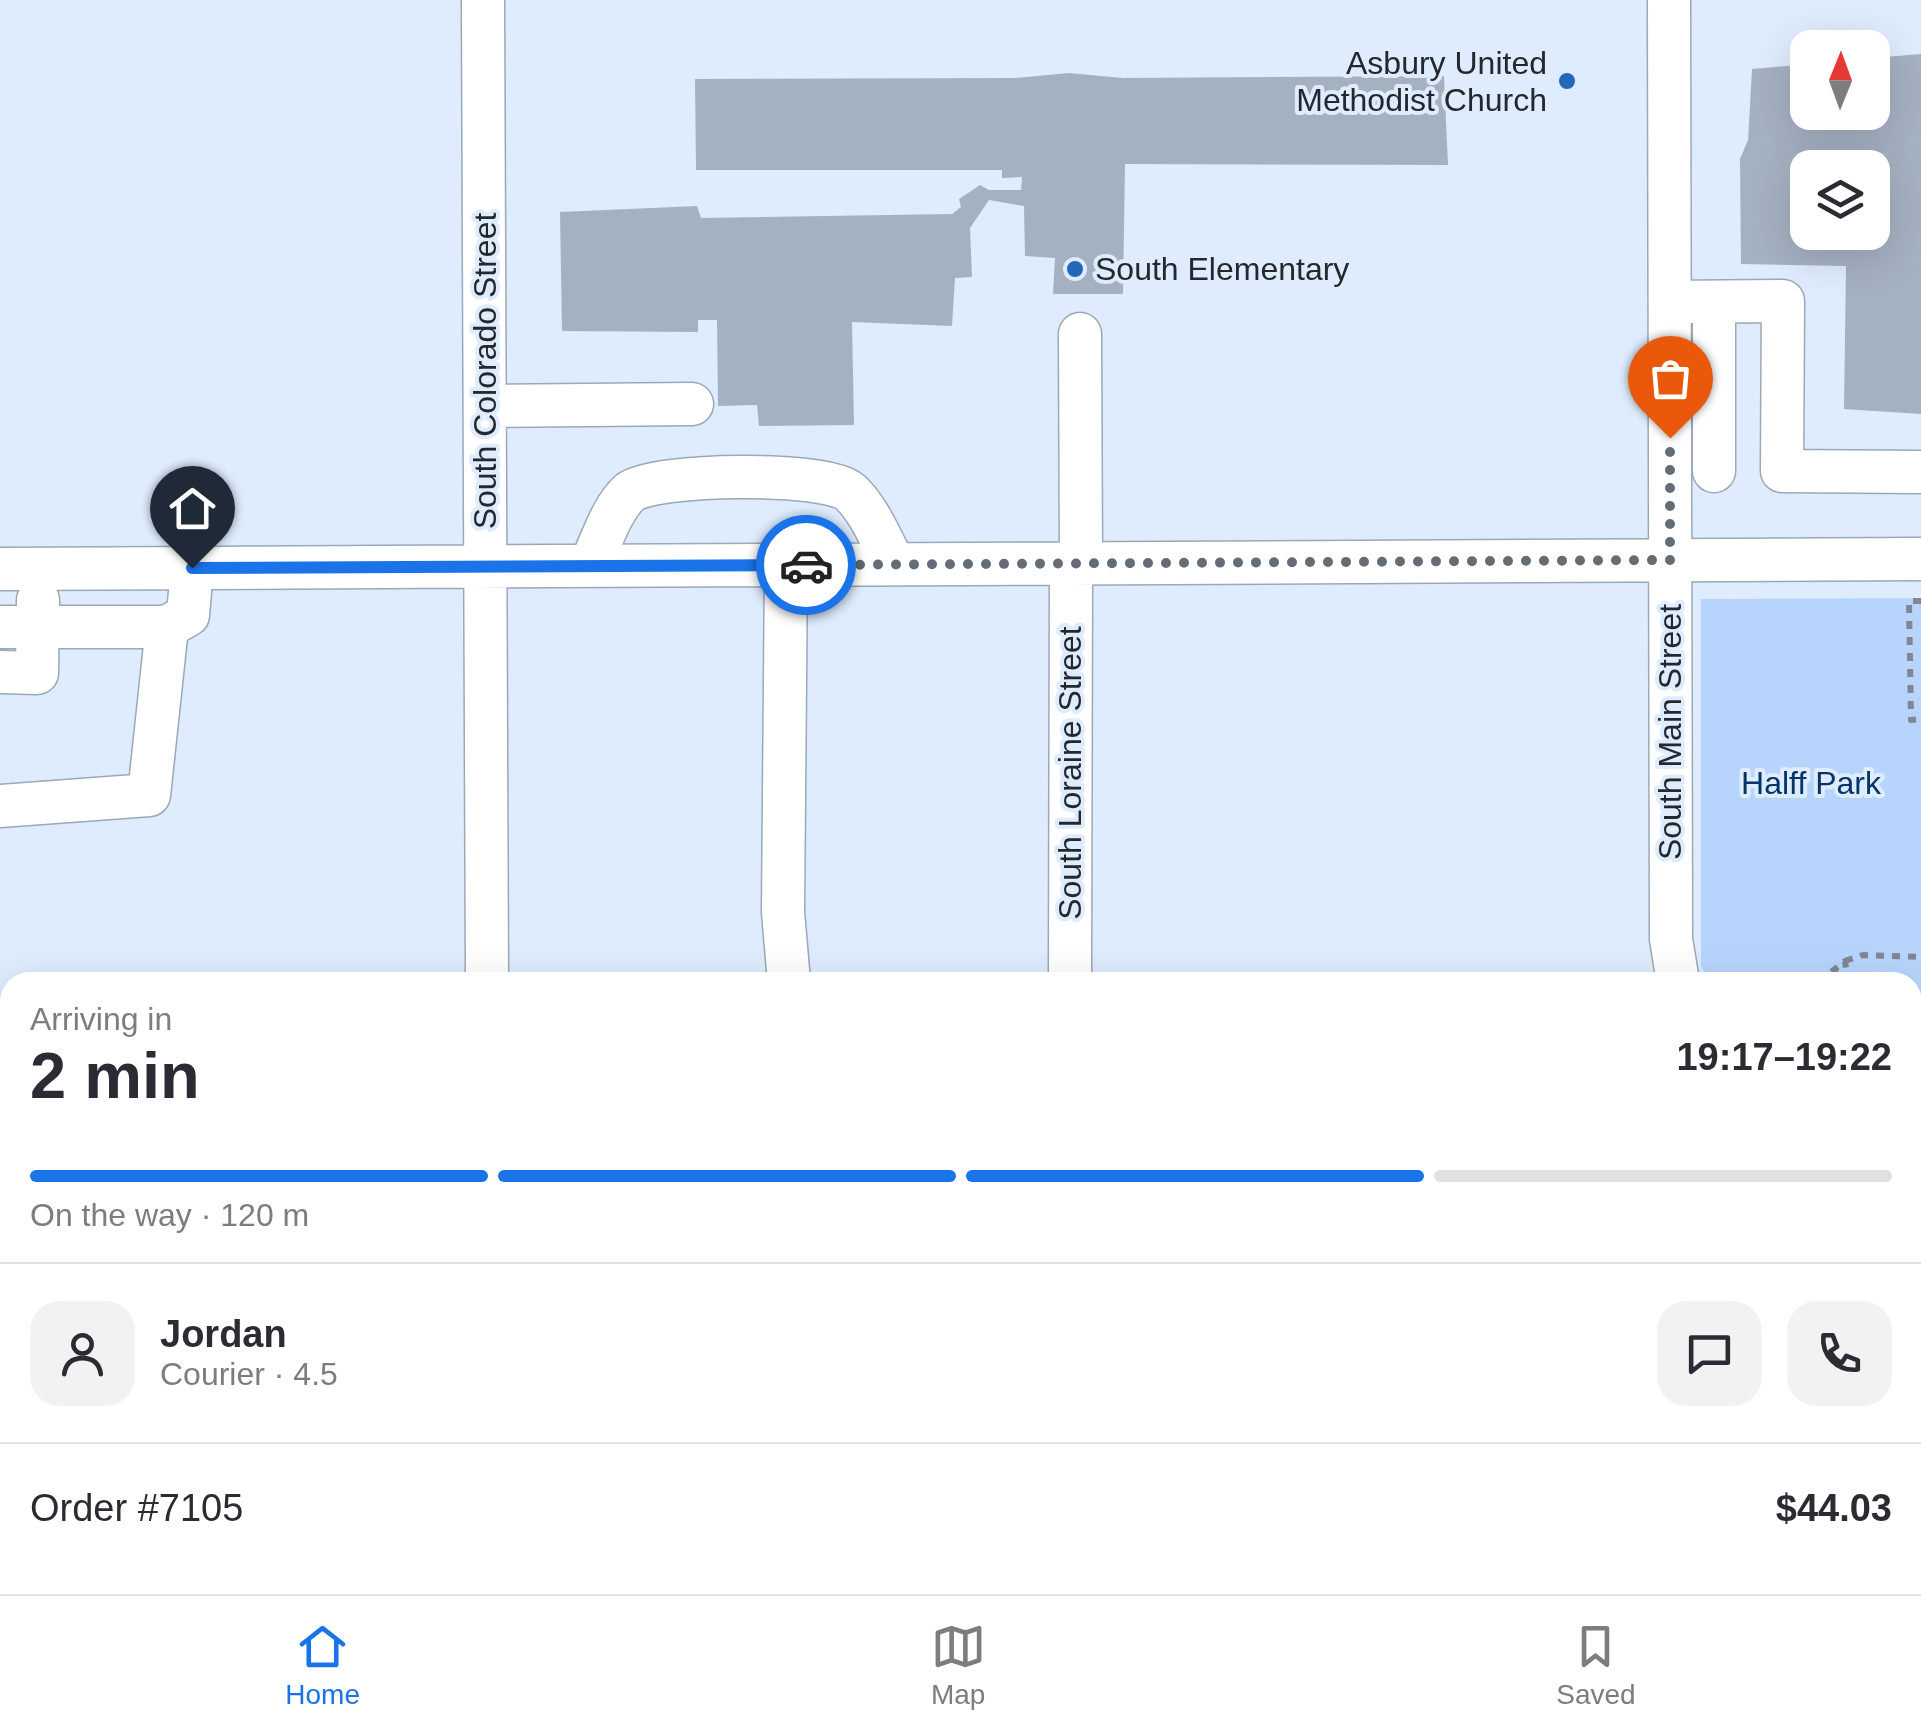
<!DOCTYPE html>
<html lang="en">
<head>
<meta charset="utf-8">
<style>
  :root { --surface:#fff; --page:#f2f2f3; --text:#2b2b33; --muted:#7c7c81; --line:#e1e1e2; --accent:#1a73e8 }
  body { margin:0; font-family:Helvetica,sans-serif; background:var(--page); color:var(--text); height:100vh; display:flex; flex-direction:column; font-size:38px; white-space:nowrap }
  * { box-sizing:border-box; margin:0 }
  p { font-size:32px; color:var(--muted) }
  .icon { flex:none; width:55px; height:55px; fill:none; stroke:currentColor; stroke-width:2; stroke-linecap:round; stroke-linejoin:round }
  .map { position:relative; flex:1; overflow:hidden }
  .drawer { position:absolute; left:0px; top:972px; width:1922px; height:622px; display:flex; flex-direction:column; background:var(--surface); border-radius:30px 30px 0 0; box-shadow:0 10px 40px #0002 }
  .drawer>* { flex:none }
  .needle { width:65px; rotate:1deg }
  .tools { position:absolute; left:1790px; top:30px; display:grid; gap:20px }
  .tools a { display:grid; place-items:center; width:100px; height:100px; border-radius:20px; background:var(--surface); box-shadow:0 10px 40px #0002; font-size:50px }
  .pin { position:absolute; display:grid; place-items:center; width:85px; height:85px; color:#fff; margin:-102px -42px; border-radius:50% 50% 50% 0; rotate:-45deg; box-shadow:0 0 10px #0007 }
  .pin .icon { rotate:45deg }
  .courier { position:absolute; display:grid; place-items:center; width:100px; height:100px; margin:-50px; border:8px solid #1a73e8; border-radius:50%; background:#fff; color:#222; box-shadow:0 2px 12px #0007 }
  .head em { font-style:normal; font-weight:600 }
  .head div { display:flex; flex-direction:column-reverse }
  .head { display:flex; align-items:center; justify-content:space-between; height:170px; padding:0 30px }
  h1 { font-size:65px; font-weight:600; line-height:75px }
  .bar { display:grid; grid-template-columns:repeat(4,1fr); gap:15px 10px; align-content:center; height:120px; padding:0 30px }
  .bar i { height:12px; border-radius:8px; background:var(--line) }
  .bar .current { background:var(--accent) }
  .bar p { grid-column:span 4 }
  .line { display:flex; align-items:center; gap:25px; padding:0 30px; border-top:2px solid var(--line) }
  .line div { flex:1 }
  .round { display:grid; place-items:center; flex:none; width:105px; height:105px; border-radius:30px; background:var(--page) }
  .dock { display:flex; justify-content:space-around; align-items:center; height:140px; border-top:2px solid var(--line); background:var(--surface); font-size:28px; color:var(--muted) }
  .dock a { display:grid; justify-items:center; gap:5px }
  .dock .current { color:var(--accent) }
  .map>svg:first-child { display:block }
  .green { fill:#b7d5fc }
  .building { fill:#a4b1c1; fill-rule:evenodd }
  .lines { fill:none; stroke-linecap:round; stroke-linejoin:round }
  .minor-casing { stroke:#9ba8b8; stroke-width:45 }
  .path { stroke:#7e8793; stroke-width:6; stroke-dasharray:8 8; stroke-linecap:butt }
  .minor { stroke:#fff; stroke-width:42 }
  .done { stroke:#646d76; stroke-width:10; stroke-dasharray:0 18 }
  .route { stroke:#1a73e8; stroke-width:12 }
  .poi-dot { fill:#2267b8; stroke:#deecfd; stroke-width:4 }
  .labels { text-anchor:middle; dominant-baseline:central; stroke-width:8; stroke-linejoin:round; paint-order:stroke }
  .poi-label { font-size:32px; fill:#23282e; stroke:#deecfd; text-anchor:end }
  .street-label { font-size:32px; fill:#23282e; stroke:#deecfd }
  .park-label { font-size:32px; fill:#043468; stroke:#deecfd }
</style>
</head>
<body>
<div class="map">
<svg width="1921" height="1594" viewBox="0 0 1921 1594">
  <rect width="100%" height="100%" fill="#deecfd"/>
  <path class="green" d="M1921 598V1272L1912 1261V982H1710L1701 966V599Z"/>
  <path class="building" d="M1921 54V414L1844 409 1846 266 1741 264 1740 159 1748 140 1752 69 1808 64V112H1872V58ZM1808 168H1872V232H1808Z
    M1069 73 1122 78 1444 76 1448 165 1125 164 1123 294H1053L1055 258 1025 256 1024 206 989 200 970 228 972 277 955 278 952 326 852 322 854 425 759 426 757 405 718 406 717 320H698V332L562 331 560 212 697 206 701 218 952 214 961 207 959 199 980 185 989 190H1021L1022 177 1002 178V170H696L695 79 1015 78Z"/>
  <g class="lines">
    <defs>
      <path id="minor" d="M483 0 487 982
        M1669 0 1671 939 1678 982
        M1670 302 1783 301 1782 471 1921 472
        M1080 334 1081 564
        M486 406 692 404
        M1714 471V302
        M786 565 783 912 789 982
        M590 566C600 545 612 507 630 492 655 473 827 471 850 492 869 509 882 542 894 564
        M0 569 1921 559
        M0 627H167
        M0 672 37 673 38 600
        M0 806 149 795 167 627 188 615 192 568
        M1070 982 1071 563
        M0 1160H10
        M1912 1303 1921 1315
        M1912 1468 1921 1465
        M329 1585 331 1594
        M904 1585 907 1594
        M1422 1594 1458 1585"/>
    </defs>
    <use href="#minor" class="minor-casing"/>
    <path class="path" d="M1921 601H1909L1911 720 1921 719
      M1845 961 1863 955 1921 957
      M1834 969 1840 982
      M1819 982 1845 961 1848 982
      M1912 1235 1921 1247"/>
    <use href="#minor" class="minor"/>
  </g>
  <g class="lines">
    <path class="done" d="M806 565 1670 560V438"/>
    <path class="route" d="M192 568 806 565"/>
  </g>
  <g class="poi-dot">
    <circle cx="1567" cy="81" r="10"/>
    <circle cx="1075" cy="269" r="10"/>
  </g>
  <g class="labels">
    <g class="poi-label">
      <text x="1547" y="63">Asbury United<tspan x="1547" dy="37">Methodist Church</tspan></text>
      <text x="1095" y="269" text-anchor="start">South Elementary</text>
    </g>
    <g class="street-label">
      <text transform="translate(485 371) rotate(-90)">South Colorado Street</text>
      <text transform="translate(1670 732) rotate(-90)">South Main Street</text>
      <text transform="translate(1070 773) rotate(-90)">South Loraine Street</text>
    </g>
    <g class="park-label">
      <text x="1811" y="783">Halff Park</text>
    </g>
  </g>
</svg>
<div class="tools">
<a><svg class="needle" viewBox="-14 -14 28 28"><path d="M0-13l5 13h-10z" fill="#e53935"/><path d="M0 13l5-13h-10z" fill="#7c7c81"/></svg></a>
<a><svg class="icon" aria-label="layers" viewBox="0 0 24 24"><path d="M12 4l9 5-9 5-9-5zM3 14l9 5 9-5"/></svg></a>
</div>
<div class="pin" style="left:1670px;top:438px;background:#ea580c"><svg class="icon" aria-label="bag" viewBox="0 0 24 24"><path d="M5 8h14l-1 12H6zM9 8a3 3 0 0 1 6 0"/></svg></div>
<div class="pin" style="left:192px;top:568px;background:#1f2937"><svg class="icon" aria-label="home" viewBox="0 0 24 24"><path d="M3 11l9-7 9 7M6 9v11h12V9"/></svg></div>
<div class="courier" style="left:806px;top:565px"><svg class="icon" aria-label="car" viewBox="0 0 24 24"><path d="M5 17H2v-5l4-1 3-4h7l3 4 3 1v5h-3M9 17h6M6 11h13"/><circle cx="7" cy="17" r="2"/><circle cx="17" cy="17" r="2"/></svg></div>
<section class="drawer">
<div class="head"><div><h1>2 min</h1><p>Arriving in</p></div><em>19:17–19:22</em></div>
<div class="bar"><i class="current"></i><i class="current"></i><i class="current"></i><i></i><p>On the way · 120 m</p></div>
<div class="line" style="height:180px"><a class="round"><svg class="icon" aria-label="person" viewBox="0 0 24 24"><circle cx="12" cy="8" r="4"/><path d="M4 21q1-7 8-7t8 7"/></svg></a><div><b>Jordan</b><p>Courier · 4.5</p></div><a class="round"><svg class="icon" aria-label="chat" viewBox="0 0 24 24"><path d="M4 5h16v11H9l-5 4z"/></svg></a><a class="round"><svg class="icon" aria-label="phone" viewBox="0 0 24 24"><path d="M5 4h4l2 5-3 2q2 4 5 5l2-3 5 2v4C11 20 4 13 5 4z"/></svg></a></div>
<div class="line" style="height:130px"><div>Order #7105</div><b>$44.03</b></div>
</section>
</div>
<nav class="dock">
<a class="current"><svg class="icon" aria-label="home" viewBox="0 0 24 24"><path d="M3 11l9-7 9 7M6 9v11h12V9"/></svg>Home</a>
<a><svg class="icon" aria-label="map" viewBox="0 0 24 24"><path d="M3 6l6-2 6 2 6-2v14l-6 2-6-2-6 2zM9 4v14M15 6v14"/></svg>Map</a>
<a><svg class="icon" aria-label="saved" viewBox="0 0 24 24"><path d="M7 4h10v16l-5-4-5 4z"/></svg>Saved</a>
</nav>
</body>
</html>
